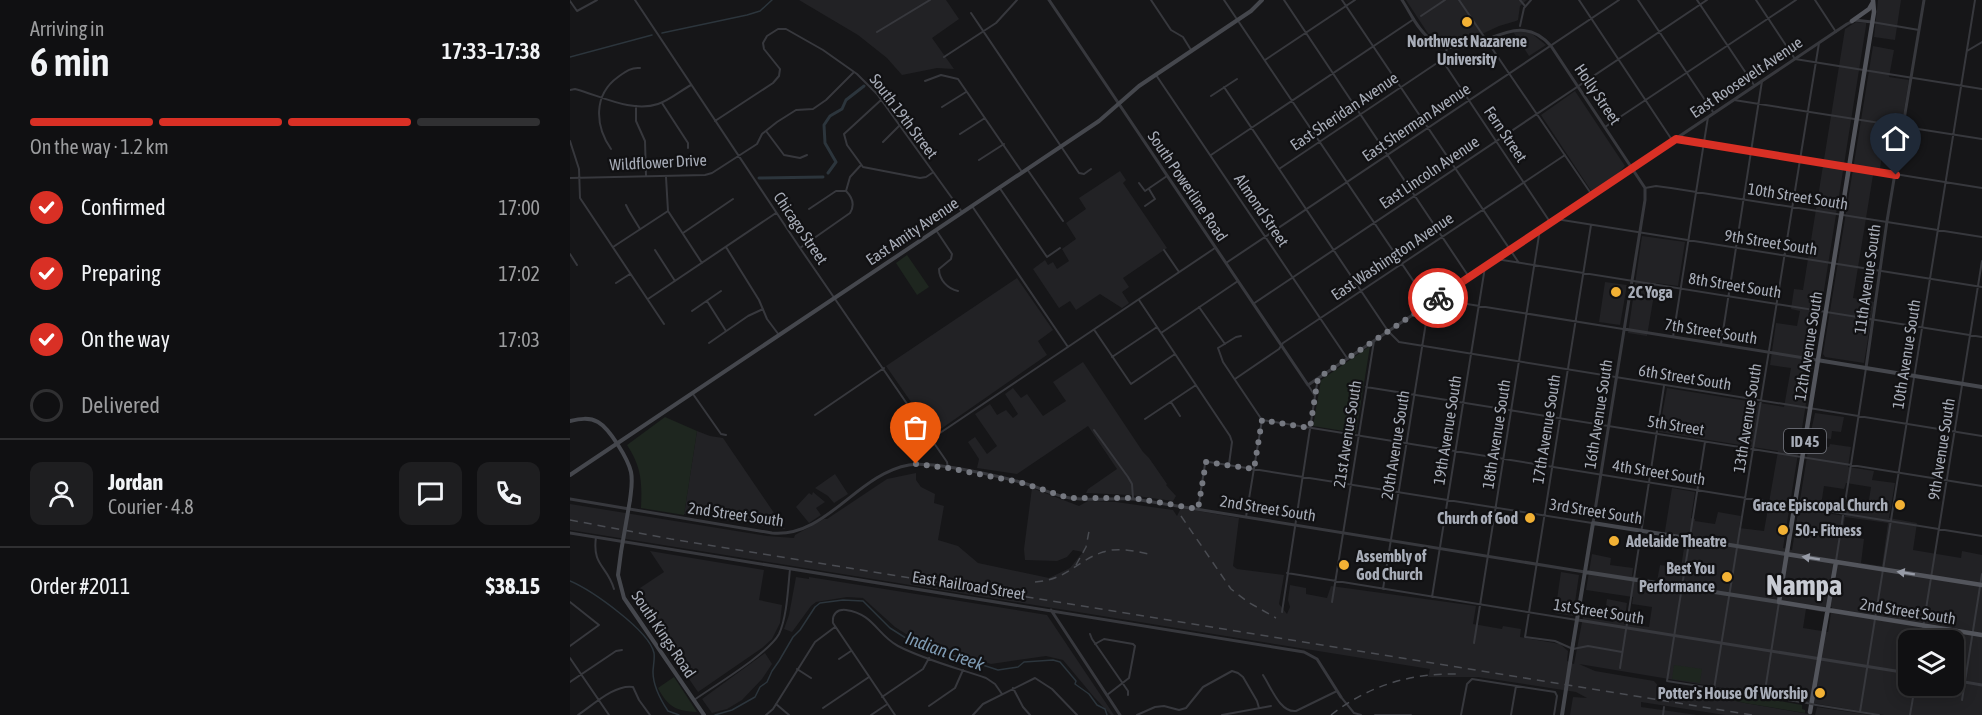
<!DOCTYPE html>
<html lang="en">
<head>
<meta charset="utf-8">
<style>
  :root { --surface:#101012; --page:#1e1e20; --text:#f1f3f6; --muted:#9c9d9f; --line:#303032; --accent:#d93025 }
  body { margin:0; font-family:"Asap Condensed",sans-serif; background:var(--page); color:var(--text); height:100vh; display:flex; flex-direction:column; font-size:22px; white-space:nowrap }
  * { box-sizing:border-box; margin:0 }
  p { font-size:20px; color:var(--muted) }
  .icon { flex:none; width:33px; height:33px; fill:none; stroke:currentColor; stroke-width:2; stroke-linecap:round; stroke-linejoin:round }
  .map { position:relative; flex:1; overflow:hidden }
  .side { display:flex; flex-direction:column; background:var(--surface); width:570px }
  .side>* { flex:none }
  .tools { position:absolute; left:1328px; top:630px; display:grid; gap:12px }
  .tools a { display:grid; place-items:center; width:66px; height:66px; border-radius:12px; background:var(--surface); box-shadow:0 3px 15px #0003,0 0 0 2px var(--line); font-size:30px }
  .pin { position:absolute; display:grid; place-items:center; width:51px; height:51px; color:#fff; margin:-62px -26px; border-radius:50% 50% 50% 0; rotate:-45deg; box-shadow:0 0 6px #0007 }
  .pin .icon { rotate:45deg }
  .courier { position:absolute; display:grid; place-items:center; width:60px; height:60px; margin:-30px; border:4px solid #d93025; border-radius:50%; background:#fff; color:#222; box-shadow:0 2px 8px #0007 }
  .head em { font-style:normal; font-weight:600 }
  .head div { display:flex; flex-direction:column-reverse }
  .head { display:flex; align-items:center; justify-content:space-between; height:102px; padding:0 30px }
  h1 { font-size:39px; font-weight:600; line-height:45px }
  .bar { display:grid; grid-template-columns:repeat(4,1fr); gap:9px 6px; align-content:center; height:72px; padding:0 30px }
  .bar i { height:8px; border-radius:4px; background:var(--line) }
  .bar .selected { background:var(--accent) }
  .bar p { grid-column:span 4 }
  .line { display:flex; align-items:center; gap:15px; padding:0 30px; border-top:2px solid var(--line) }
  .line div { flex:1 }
  .round { display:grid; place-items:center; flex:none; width:63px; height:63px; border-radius:12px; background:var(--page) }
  ol { padding:0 30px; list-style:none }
  li { display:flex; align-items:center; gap:18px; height:66px }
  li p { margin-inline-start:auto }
  li .icon { padding:6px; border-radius:50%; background:var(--accent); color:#fff; stroke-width:4 }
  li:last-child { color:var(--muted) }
  li i { width:33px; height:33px; border:3px solid var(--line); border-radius:50% }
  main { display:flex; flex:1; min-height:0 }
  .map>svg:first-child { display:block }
  .built { fill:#222225; fill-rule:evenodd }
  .green { fill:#1e261f }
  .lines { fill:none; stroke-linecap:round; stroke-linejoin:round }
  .stream { stroke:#2c353c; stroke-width:1.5 }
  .canal { stroke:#2c353c; stroke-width:3 }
  .minor { stroke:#37383d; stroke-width:2 }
  .tertiary { stroke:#37383d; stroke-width:3 }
  .secondary { stroke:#45474d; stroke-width:4 }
  .primary { stroke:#53555c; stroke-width:4.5 }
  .rail { stroke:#4a4c52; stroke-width:1.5; stroke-dasharray:8 6; stroke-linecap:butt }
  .minor-bridge { stroke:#37383d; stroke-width:2 }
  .secondary-bridge { stroke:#45474d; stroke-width:4 }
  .oneway { fill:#979ba6 }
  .done { stroke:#757880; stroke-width:6; stroke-dasharray:0 10.8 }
  .route { stroke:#d93025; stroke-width:8 }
  .poi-dot { fill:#f2b134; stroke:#111113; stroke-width:2 }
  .labels { text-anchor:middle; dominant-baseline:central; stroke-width:4.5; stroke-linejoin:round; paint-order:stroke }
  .shield { fill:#111113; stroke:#7b7e86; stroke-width:1.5 }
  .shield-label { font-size:15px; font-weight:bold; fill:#a8adb8 }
  .poi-label { font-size:16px; font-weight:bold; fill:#a8adb8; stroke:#111113; text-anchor:start }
  .street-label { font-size:16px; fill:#a8adb8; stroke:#111113 }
  .water-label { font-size:18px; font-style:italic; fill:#7f9bb3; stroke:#111113 }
  .town-label { font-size:28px; font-weight:bold; fill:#c9ccd4; stroke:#111113 }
</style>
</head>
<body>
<main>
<section class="side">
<div class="head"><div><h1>6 min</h1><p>Arriving in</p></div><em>17:33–17:38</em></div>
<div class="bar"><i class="selected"></i><i class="selected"></i><i class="selected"></i><i></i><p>On the way · 1.2 km</p></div>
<ol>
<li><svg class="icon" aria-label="check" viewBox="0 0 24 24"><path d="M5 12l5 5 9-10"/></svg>Confirmed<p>17:00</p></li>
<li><svg class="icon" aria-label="check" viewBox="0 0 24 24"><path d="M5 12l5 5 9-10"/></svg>Preparing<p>17:02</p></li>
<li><svg class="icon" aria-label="check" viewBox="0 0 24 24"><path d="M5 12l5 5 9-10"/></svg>On the way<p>17:03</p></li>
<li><i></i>Delivered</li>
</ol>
<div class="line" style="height:108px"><a class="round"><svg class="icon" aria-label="person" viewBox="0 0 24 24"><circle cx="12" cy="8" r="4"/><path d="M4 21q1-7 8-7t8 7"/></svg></a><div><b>Jordan</b><p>Courier · 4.8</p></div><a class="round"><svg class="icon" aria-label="chat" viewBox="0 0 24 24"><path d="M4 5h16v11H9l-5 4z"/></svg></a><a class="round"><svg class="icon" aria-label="phone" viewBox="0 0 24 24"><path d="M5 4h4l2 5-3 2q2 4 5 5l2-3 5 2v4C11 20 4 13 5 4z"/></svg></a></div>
<div class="line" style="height:78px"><div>Order #2011</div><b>$38.15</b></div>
</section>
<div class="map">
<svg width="1412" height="715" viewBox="0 0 1412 715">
  <rect width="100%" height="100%" fill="#161618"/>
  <path class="built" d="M229 0H376L389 19 362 38 384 69 367 68 332 75 317 58 288 35Z
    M836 0H957L950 6 948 20 946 21 929 26 895 42 876 44 861 38Z
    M1308 0H1331L1325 40 1304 37Z
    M1286 22 1296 23V26L1213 548 1222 550 1239 444 1259 447 1260 444 1281 447 1278 467 1304 471 1302 480 1325 483 1319 518 1347 523 1343 550 1391 558 1392 551 1412 555V715H1314L1009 664 1025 671 1084 681 1090 688 1140 695 1175 703 1245 715 1247 707 1300 715H1155L1071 702V707L1127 715H1000L1003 697 1017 698 1006 692 908 677H858L860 669 0 530V504L197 536 224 538 225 535 254 519H257L317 479 346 473V480L351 487 365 494 364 503 374 506 368 540 388 546 408 563 479 578 500 568 513 552 503 550 497 557 487 561 455 560 454 549 462 488 509 506 518 501 546 502 603 510 607 516 611 508 669 518 663 566 667 569 714 575 709 604 717 614 720 607 718 600 720 585 736 588V594L757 598 761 586 906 606 903 624 932 629 933 626 951 629 950 637 990 644 998 651 997 661 1004 664 1013 617 1043 622 1045 608 1036 606 1037 599 1057 603 1054 624 1079 627 1082 607 1062 604 1063 597 1016 590 1022 554 1041 558 1040 565 1063 568 1062 576 1087 581 1090 565 1111 568 1115 541 1094 537 1102 488 1125 492 1121 518 1125 519V521L1145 524 1148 512 1171 516 1169 528 1194 531 1208 451 1089 432 1097 388 1214 407 1221 368 1200 365 1206 323 1227 326 1230 311 1221 309 1224 289 1233 290 1275 29ZM1276 483 1301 487 1298 506 1277 503 1275 516 1250 512 1254 486 1274 489ZM1275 517 1318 523 1312 566 1291 563 1294 539 1272 535ZM1256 606 1262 607 1258 632 1233 628 1236 609 1252 612ZM1338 640H1383V686H1338Z
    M942 30 961 33 976 45 959 56Z
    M1303 46 1324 50 1319 77 1339 80 1332 122 1313 120 1308 153 1312 154 1310 169H1304L1283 298 1304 302 1294 363 1255 357 1253 354Z
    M1005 91 1055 166 1046 176 1022 192 971 115Z
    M550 171 556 180 553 183 597 248 553 278 559 287 552 292 559 303 552 308 530 294 506 310 500 301 489 308 463 269 475 260 478 265 483 262 487 269 499 261 492 249 506 239 496 223 516 209 509 198Z
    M1072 236 1115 242 1108 286 1086 283 1077 336 1058 333Z
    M447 278 483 330 468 341 477 355 365 433 362 432 316 366Z
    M1035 282 1057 285 1050 325 1029 322Z
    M513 362 573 452 579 458 597 484 596 485 606 496 603 501 560 495 516 493 518 489 547 469 518 426 447 474 407 468 409 459 398 442 405 437 417 454 427 446 405 414 420 404 427 415 436 410 443 418 448 414 435 394 443 388 451 398 457 394 473 416 496 401 483 382Z
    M1245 413 1274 417 1271 432 1262 431 1261 439 1240 436Z
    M127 431 140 436 153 438 215 529 114 514Z
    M265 474 278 494 264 503 258 496 245 488Z
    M243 492 255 502 246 508 251 515 239 523 226 507 239 493 242 495Z
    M80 551 194 570 189 600 212 605 210 623 202 639 192 648 128 692 61 594 94 572Z
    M991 572 1009 575 1003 616 985 613Z
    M226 577 239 579V577L477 615 544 715H541L524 697 493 660 476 656 421 664 336 634 325 627 293 598 277 597 246 602 241 606 222 632 214 629 219 615Z
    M195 653 202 664 192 679 172 700 157 709 142 713 132 699Z"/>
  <path class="green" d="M337 255 359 287 347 295 326 263Z
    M800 346 786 433 743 426 751 380Z
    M95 417 127 431 114 515 71 508C72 482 72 468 57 445Z
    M1104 665 1132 669 1130 683 1102 679Z
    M104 677 127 712C106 711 98 707 88 688Z
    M1140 692 1168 697 1169 694 1232 705V709L1235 710V713L1175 703 1140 695Z"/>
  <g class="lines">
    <path class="stream" d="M92 33 177 15 190 11 202 0
      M0 57 82 35
      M0 581C21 590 79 630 84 653 85 659 83 666 83 672 83 686 90 699 98 711L109 715
      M145 715 162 710 185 697 190 687 197 682 202 671 209 661 223 637 230 630 245 607 250 603 273 600 293 601 320 628 342 642 428 670 448 667 454 662 483 660 490 662 506 681 505 684 519 694 527 705 535 709 537 715"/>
    <path class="canal" d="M258 173 266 162 255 143 254 125 260 116 272 109 276 100 294 86
      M189 178 253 177"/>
    <path class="minor" d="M65 0 230 248 377 462 378 468
      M581 0 601 30 613 37 621 50
      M654 0 859 304 813 589
      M714 0 899 277
      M772 0 949 263
      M889 0 1022 195
      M950 0 955 6
      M1009 0 1102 140
      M1068 0 1143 112
      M1127 0 1184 85
      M1186 0 1225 59 1412 89
      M1245 0 1266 32
      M0 1 7 11 27 0
      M401 13 509 173 514 174 521 169
      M851 16 875 0
      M1302 22 1349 30
      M950 26 954 8 961 0
      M307 32 360 0
      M1397 51 1412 42
      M374 57 426 23 447 0
      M695 60 785 0
      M872 60 980 222
      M586 75 777 358
      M355 81 371 75 388 79 452 172
      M654 87 818 331 829 342 1412 436
      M0 90 5 89C31 96 62 113 88 104 100 100 110 91 121 85
      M641 96 667 79
      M311 100 274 134 277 145 293 167 350 178 356 177 362 173
      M1164 100 1412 139
      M92 103 118 143V148
      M66 106V121L75 141 76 176
      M372 107 396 92
      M145 121 203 83 209 76 210 69 194 49 193 43 197 36 208 29H216L253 50 287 74 307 94 392 212
      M1035 127 1226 0
      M196 131 214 155 230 158 237 155
      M390 134 415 118
      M1106 139 1412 188
      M0 141 9 169 10 198 94 324
      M313 142 330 125
      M41 149C25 126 23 95 48 77 55 72 61 67 70 68
      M641 155 844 19
      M409 160 434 144
      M457 169 493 221
      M709 169 870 61 876 53 877 47
      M96 177 98 211 132 263
      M0 178 135 175 142 173 187 144 192 134 207 122 226 110 243 109 256 100 284 72
      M569 183 575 191 597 176
      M429 187 477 257 490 248
      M1075 188 1086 186 1101 188 1412 237
      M276 191 280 177 291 165
      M56 205 59 211 70 229
      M402 206 498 347
      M575 206 585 199 579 189
      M239 209 266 191H276
      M986 219 1412 287
      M1021 225 955 637 985 641 1003 649 1018 646 1052 652
      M366 230 382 254 381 259 369 269C369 280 378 289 388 291
      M113 233 163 199
      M43 247 98 211
      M156 247 189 300 197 319 209 335
      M230 248 280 213C285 205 282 197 276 191
      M85 250 105 281
      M594 250 609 272
      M0 254 7 265
      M926 259 1412 337
      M656 263 1049 0
      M46 283 60 274
      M78 299 206 213
      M866 299 1053 329
      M569 300 660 436 662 442 659 464
      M137 301 156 331
      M683 304 1137 0
      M629 307 655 344
      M122 311 151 291
      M525 331 561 384 605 354
      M591 333 668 281
      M671 336 666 337 648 348 653 362 692 420
      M1103 337 1138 117
      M139 343 178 316 193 309
      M1151 344 1192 81
      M542 357 587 327
      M665 379 709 349 713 343 995 155
      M796 387 1412 486
      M123 394 151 434 156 435
      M745 396 748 378
      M601 402 610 416
      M245 415 314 368
      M575 419 626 385
      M692 420 1412 536
      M524 430 558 477 562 484 563 498
      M361 439 645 248
      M1135 442 1097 681 1237 703
      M628 509 635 464 639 462 1022 523
      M676 517 692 420
      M26 537C22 566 37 565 44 589
      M1266 561 1296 368
      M717 573 1007 620
      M862 597 915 267
      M0 602 29 625 0 646
      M762 602 804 341
      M712 612 745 396 738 385
      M520 634 522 639 558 691V695
      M1351 640 1412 261
      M904 643 970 229
      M525 644 534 639 563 644 565 646 559 678 537 695
      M0 658 39 715
      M269 659 281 651
      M1050 668 1094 386
      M227 669 241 678
      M693 675C701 687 710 713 726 711L767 691
      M0 682 46 651 52 650
      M443 688 453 707 460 715
      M1144 689 1249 43
      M312 697 353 669 359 658
      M771 697 784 713 791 715
      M1194 697 1209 602
      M124 700C144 686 199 653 209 634 217 617 218 588 220 569
      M1392 700 1412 574
      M206 704 219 715
      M1246 705 1309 715
      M359 706 385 688 393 670
      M253 708 299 677
      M1290 712 1405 0
      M8 715C23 705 45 684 63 687L69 700 80 715
      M196 715 203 709 245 642 265 627
      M301 715 316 705
      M325 715 263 623C262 614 267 609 276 610 304 614 307 635 328 646 355 660 387 668 416 678L425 684 432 694
      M403 715 413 704 465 678 482 689 507 715
      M567 715 585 707 594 706 609 710 616 708 633 687 662 671 668 673 673 677 687 701 689 708
      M652 715 701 706
      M805 715H841
      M891 715 897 684 902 679 985 692 987 696 984 715
      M941 715 946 686
      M1093 715 1094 707
      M1340 715 1345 686"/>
    <path class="tertiary" d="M479 0 738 385 1277 24 1285 20 1302 22
      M832 0C840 12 847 29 859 38 900 73 942 0 981 46L1075 188V200L1023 523
      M1054 329 1247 360
      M1296 368 1317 221 1354 0
      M0 499 202 533C256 538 287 474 339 465 363 461 435 477 460 485 473 489 486 496 500 498 520 501 543 498 564 499L1015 572
      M0 533 734 652 747 659 771 697
      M481 610 550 715
      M1008 620 1338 673
      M1383 680 1412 685"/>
    <path class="secondary" d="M1247 360 1412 387
      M0 421C9 419 19 417 28 422 40 429 58 459 61 472 63 482 61 491 60 500
      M0 475 529 121 569 86 681 11 692 0
      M51 552 48 575 54 598 134 715
      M1015 572 1209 602
      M1003 644 1023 523 1216 554"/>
    <path class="primary" d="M1303 0 1304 12 1209 602 1412 635
      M1282 21 1299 9 1303 2
      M1216 554 1412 585
      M1240 712 1266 562"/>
    <path class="rail" d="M611 516 661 589 678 602 706 618
      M0 520 101 539 1182 715
      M506 565 516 547 520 526
      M465 582C497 580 506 561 533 552 548 547 564 551 579 554
      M761 715C798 686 840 673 887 674"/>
    <path class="minor-bridge" d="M1237 703 1246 705"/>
    <path class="secondary-bridge" d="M51 552 60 500
      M992 715 1003 644"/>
  </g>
  <defs><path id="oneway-solid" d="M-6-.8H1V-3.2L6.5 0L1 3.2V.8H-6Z" transform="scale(1.5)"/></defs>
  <g class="oneway">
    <use href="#oneway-solid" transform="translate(1241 558) rotate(-171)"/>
    <use href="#oneway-solid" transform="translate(1336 573) rotate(-171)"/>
  </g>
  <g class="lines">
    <path class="done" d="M346 464 378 468 449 482 499 498H563L628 509 636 462 684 469 692 420 740 428 748 378 868 298"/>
    <path class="route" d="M868 298 1106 139 1326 175"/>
  </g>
  <g class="poi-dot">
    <circle cx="897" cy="22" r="6"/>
    <circle cx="1046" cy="292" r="6"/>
    <circle cx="1330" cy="505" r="6"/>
    <circle cx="960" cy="518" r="6"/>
    <circle cx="1213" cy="530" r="6"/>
    <circle cx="1044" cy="541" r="6"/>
    <circle cx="774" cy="565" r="6"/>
    <circle cx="1157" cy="577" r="6"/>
    <circle cx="1250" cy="693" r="6"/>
  </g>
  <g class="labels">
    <rect class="shield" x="1214" y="429" width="42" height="24" rx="4.5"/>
    <g class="shield-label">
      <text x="1235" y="441">ID 45</text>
    </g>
    <g class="poi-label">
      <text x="897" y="41" text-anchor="middle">Northwest Nazarene<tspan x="897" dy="18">University</tspan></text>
      <text x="1058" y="292">2C Yoga</text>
      <text x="1318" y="505" text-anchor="end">Grace Episcopal Church</text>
      <text x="948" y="518" text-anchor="end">Church of God</text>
      <text x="1225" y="530">50+ Fitness</text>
      <text x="1056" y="541">Adelaide Theatre</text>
      <text x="786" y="556">Assembly of<tspan x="786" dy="18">God Church</tspan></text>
      <text x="1145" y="568" text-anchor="end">Best You<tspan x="1145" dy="18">Performance</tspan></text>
      <text x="1238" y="693" text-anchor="end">Potter's House Of Worship</text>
    </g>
    <g class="street-label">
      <text transform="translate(1176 77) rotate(-34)">East Roosevelt Avenue</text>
      <text transform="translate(1028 94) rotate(56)">Holly Street</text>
      <text transform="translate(774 111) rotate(-34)">East Sheridan Avenue</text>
      <text transform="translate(334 116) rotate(53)">South 19th Street</text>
      <text transform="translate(846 122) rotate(-34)">East Sherman Avenue</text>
      <text transform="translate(936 134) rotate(56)">Fern Street</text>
      <text transform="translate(88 162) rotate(-3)">Wildflower Drive</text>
      <text transform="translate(859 172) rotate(-34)">East Lincoln Avenue</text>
      <text transform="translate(618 186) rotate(56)">South Powerline Road</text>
      <text transform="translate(1228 196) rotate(9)">10th Street South</text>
      <text transform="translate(692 210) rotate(56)">Almond Street</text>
      <text transform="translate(231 228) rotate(56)">Chicago Street</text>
      <text transform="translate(342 231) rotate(-34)">East Amity Avenue</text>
      <text transform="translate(1201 242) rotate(9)">9th Street South</text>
      <text transform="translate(822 256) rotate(-34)">East Washington Avenue</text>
      <text transform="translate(1297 279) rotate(-82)">11th Avenue South</text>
      <text transform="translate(1165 285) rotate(9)">8th Street South</text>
      <text transform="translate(1141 331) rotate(9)">7th Street South</text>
      <text transform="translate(1238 346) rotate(-81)">12th Avenue South</text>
      <text transform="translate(1336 354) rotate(-81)">10th Avenue South</text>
      <text transform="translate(1115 377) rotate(9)">6th Street South</text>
      <text transform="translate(1028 414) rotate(-81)">16th Avenue South</text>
      <text transform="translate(1177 418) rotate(-81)">13th Avenue South</text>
      <text transform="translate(1106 425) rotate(9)">5th Street</text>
      <text transform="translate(976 429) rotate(-81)">17th Avenue South</text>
      <text transform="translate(877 430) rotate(-81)">19th Avenue South</text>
      <text transform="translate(777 434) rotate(-81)">21st Avenue South</text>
      <text transform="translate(926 434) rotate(-81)">18th Avenue South</text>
      <text transform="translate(825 445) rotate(-81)">20th Avenue South</text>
      <text transform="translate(1371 449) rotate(-81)">9th Avenue South</text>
      <text transform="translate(1089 472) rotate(9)">4th Street South</text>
      <text transform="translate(698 508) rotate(9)">2nd Street South</text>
      <text transform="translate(1026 511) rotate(9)">3rd Street South</text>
      <text transform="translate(166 514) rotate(8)">2nd Street South</text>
      <text transform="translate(399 585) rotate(9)">East Railroad Street</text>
      <text transform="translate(1029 611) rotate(9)">1st Street South</text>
      <text transform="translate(1338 611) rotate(9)">2nd Street South</text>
      <text transform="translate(94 634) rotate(56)">South Kings Road</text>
    </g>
    <g class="water-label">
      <text transform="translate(375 651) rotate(20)">Indian Creek</text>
    </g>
    <g class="town-label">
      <text x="1234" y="585">Nampa</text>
    </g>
  </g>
</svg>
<div class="tools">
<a><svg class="icon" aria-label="layers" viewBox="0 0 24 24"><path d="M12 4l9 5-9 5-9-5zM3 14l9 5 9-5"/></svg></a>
</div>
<div class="pin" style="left:346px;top:464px;background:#ea580c"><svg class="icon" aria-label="bag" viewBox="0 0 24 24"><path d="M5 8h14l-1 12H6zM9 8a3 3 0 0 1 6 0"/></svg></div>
<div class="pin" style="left:1326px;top:175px;background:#1f2937"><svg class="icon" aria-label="home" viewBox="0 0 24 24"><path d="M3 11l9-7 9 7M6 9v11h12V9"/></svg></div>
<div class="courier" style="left:868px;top:298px"><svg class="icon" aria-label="bike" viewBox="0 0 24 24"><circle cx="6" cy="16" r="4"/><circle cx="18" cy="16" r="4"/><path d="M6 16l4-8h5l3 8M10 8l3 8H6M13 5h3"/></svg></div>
</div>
</main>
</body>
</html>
